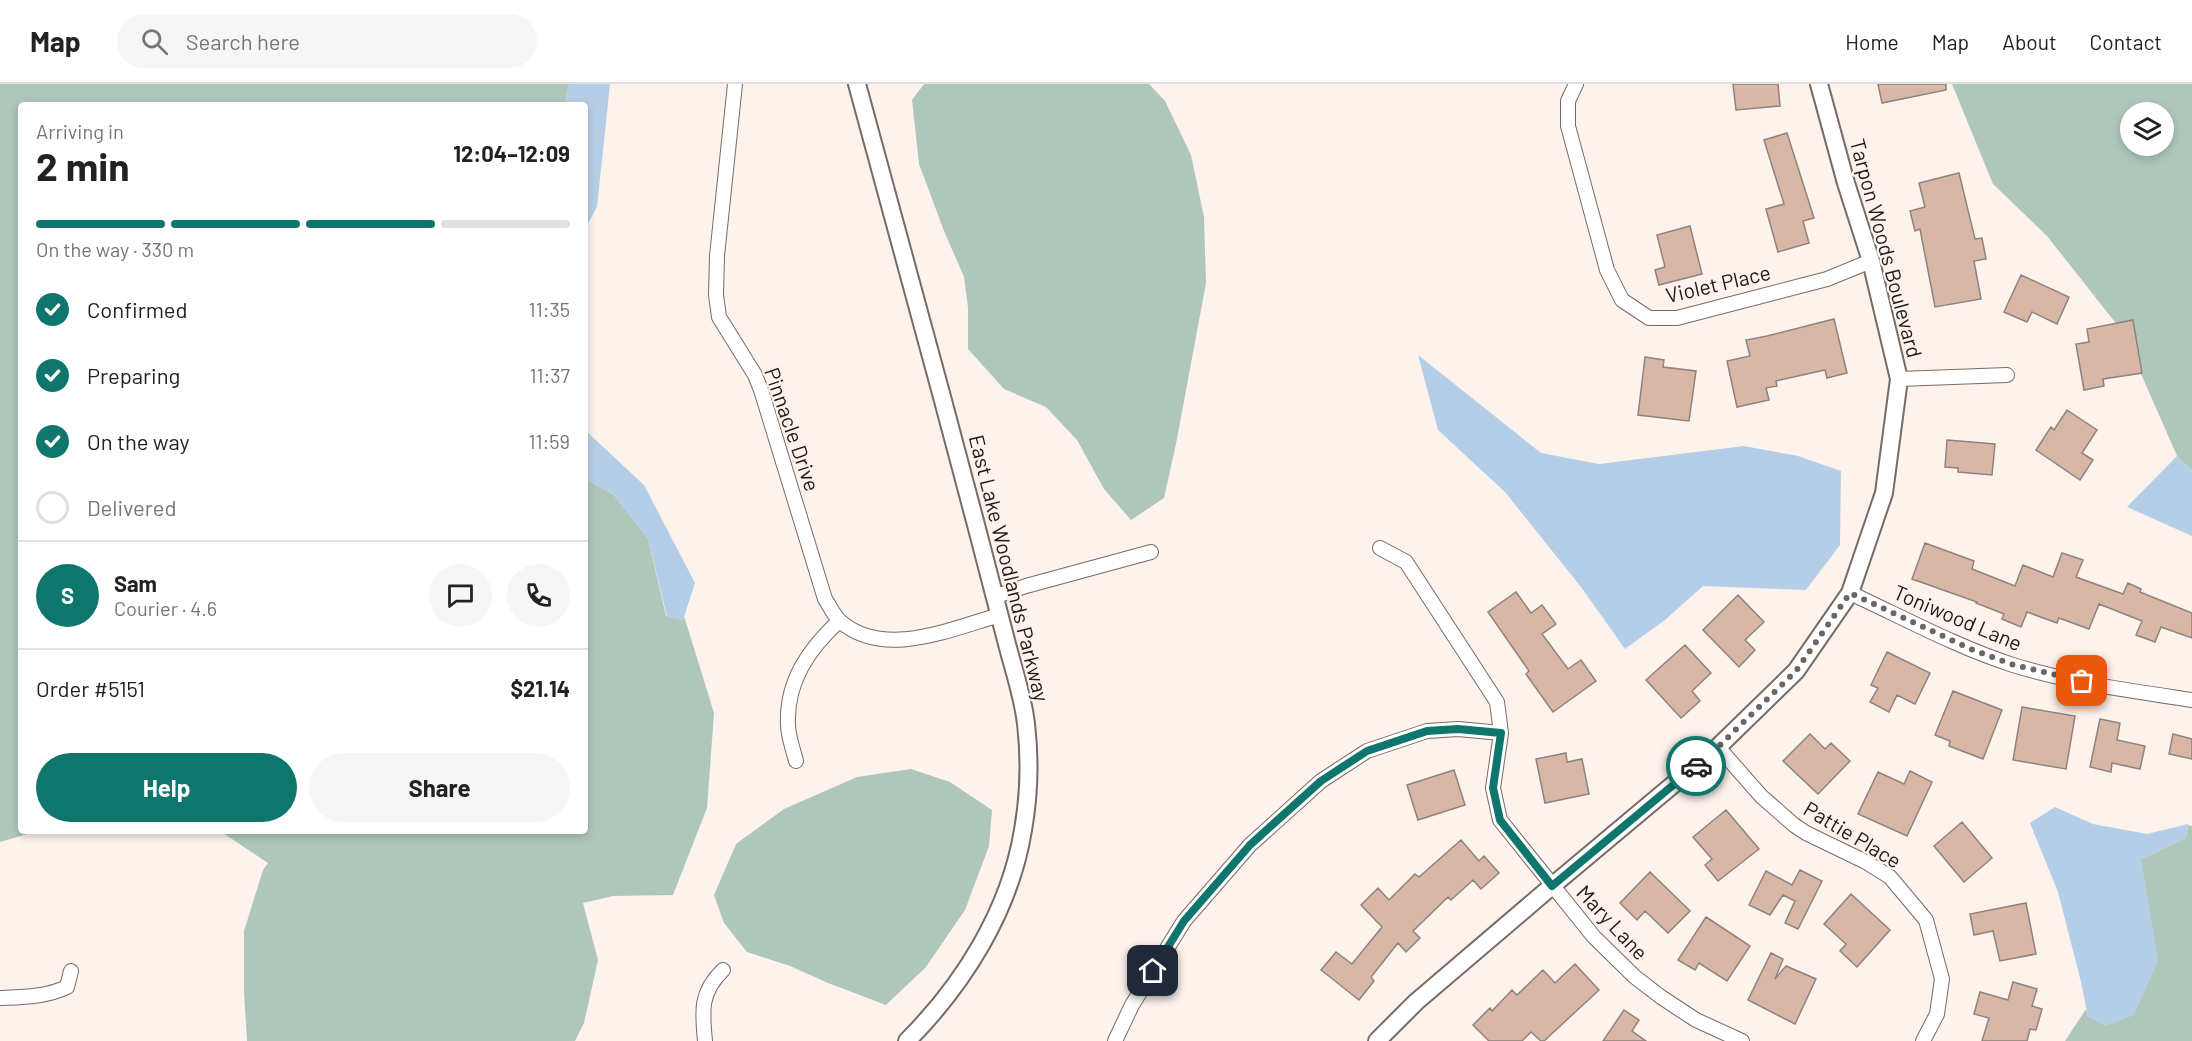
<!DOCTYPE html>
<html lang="en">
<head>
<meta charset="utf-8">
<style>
  :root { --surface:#fff; --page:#f6f6f6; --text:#222; --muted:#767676; --line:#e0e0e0; --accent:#0f766e }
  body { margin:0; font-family:Barlow,sans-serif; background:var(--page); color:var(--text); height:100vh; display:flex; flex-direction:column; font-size:22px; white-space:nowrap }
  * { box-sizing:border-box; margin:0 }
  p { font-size:20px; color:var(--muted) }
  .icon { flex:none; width:33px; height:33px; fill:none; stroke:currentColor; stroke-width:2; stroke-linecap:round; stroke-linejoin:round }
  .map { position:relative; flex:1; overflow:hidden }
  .panel { position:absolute; left:18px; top:18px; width:570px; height:732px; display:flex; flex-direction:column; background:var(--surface); border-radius:6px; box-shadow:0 3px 9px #0003 }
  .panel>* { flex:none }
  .controls { position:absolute; left:2120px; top:18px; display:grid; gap:12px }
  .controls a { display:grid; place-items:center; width:54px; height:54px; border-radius:50%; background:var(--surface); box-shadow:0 3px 9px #0003; font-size:30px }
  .pin { position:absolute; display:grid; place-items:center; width:51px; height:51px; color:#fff; margin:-26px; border-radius:12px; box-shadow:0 3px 9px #0006 }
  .courier { position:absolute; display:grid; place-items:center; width:60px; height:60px; margin:-30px; border:4px solid #0f766e; border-radius:50%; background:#fff; color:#222; box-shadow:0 2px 8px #0007 }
  .summary em { font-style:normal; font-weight:700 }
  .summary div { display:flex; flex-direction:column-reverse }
  .summary { display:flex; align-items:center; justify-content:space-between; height:102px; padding:0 18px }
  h1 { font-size:39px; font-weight:700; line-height:45px }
  .bar { display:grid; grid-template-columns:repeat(4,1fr); gap:9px 6px; align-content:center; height:72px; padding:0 18px }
  .bar i { height:8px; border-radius:4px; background:var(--line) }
  .bar .selected { background:var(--accent) }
  .bar p { grid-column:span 4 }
  .line { display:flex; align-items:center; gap:15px; padding:0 18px; border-top:2px solid var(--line) }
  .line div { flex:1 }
  .round { display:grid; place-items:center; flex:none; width:63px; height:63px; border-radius:32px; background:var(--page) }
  ol { padding:0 18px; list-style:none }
  li { display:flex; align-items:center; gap:18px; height:66px }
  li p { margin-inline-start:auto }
  li .icon { padding:6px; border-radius:50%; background:var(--accent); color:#fff; stroke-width:4 }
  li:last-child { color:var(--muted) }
  li i { width:33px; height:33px; border:3px solid var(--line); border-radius:50% }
  .cta { display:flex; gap:12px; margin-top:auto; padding:12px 18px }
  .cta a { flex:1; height:69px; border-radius:36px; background:var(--accent); color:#fff; font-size:24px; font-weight:700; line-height:69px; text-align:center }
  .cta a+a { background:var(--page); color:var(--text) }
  header { display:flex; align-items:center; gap:36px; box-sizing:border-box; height:84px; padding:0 30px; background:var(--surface); border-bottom:2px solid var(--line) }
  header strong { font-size:28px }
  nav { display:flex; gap:33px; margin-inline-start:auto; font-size:21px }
  .search { width:420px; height:54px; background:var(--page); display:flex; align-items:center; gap:15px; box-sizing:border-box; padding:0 21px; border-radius:33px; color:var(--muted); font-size:22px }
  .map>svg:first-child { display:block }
  .green { fill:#afc7ba; fill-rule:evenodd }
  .water { fill:#b5cee7 }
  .building { fill:#d8b7a7; stroke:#8f837d; stroke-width:1.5 }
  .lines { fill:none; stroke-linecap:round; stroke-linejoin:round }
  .minor-casing { stroke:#776b65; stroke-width:16 }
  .tertiary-casing { stroke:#776b65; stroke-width:20 }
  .minor { stroke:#fff; stroke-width:14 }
  .tertiary { stroke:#fff; stroke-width:16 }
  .done { stroke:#6c6562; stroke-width:6; stroke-dasharray:0 10.8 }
  .route { stroke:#0f766e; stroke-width:8 }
  .labels { text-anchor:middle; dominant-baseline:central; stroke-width:4.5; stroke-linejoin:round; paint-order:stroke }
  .street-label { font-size:21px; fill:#1e1917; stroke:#fdf2ec }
</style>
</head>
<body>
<header>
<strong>Map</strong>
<div class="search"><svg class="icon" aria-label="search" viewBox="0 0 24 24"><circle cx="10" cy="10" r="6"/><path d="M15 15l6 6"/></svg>Search here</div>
<nav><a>Home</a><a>Map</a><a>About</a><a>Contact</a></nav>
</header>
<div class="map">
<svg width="2192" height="957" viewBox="0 0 2192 957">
  <rect width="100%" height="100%" fill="#fdf2ec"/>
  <path class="green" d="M0 0H569L565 21H21V747H38L0 758Z
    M924 0H1149L1165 17 1191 71 1204 133 1206 199 1176 360 1164 414 1131 436 1104 405 1077 356 1046 323 1004 305 968 265V223L964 193 944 147 919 80 912 16Z
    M1952 0H2192V386L2178 374 2122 247 2047 152 1993 100ZM2130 28H2163V62H2130Z
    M585 395 613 410 648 454 666 532 683 536 684 532 714 629 707 724 673 811 613 812 583 819 598 876 584 939 575 957H247L244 908V847L263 786 268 779 220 747H585Z
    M911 685 950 698 992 726 989 762 965 826 926 883 886 921 828 899 790 882 747 868 724 839 714 811 736 760 784 725 857 693Z
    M2188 741 2192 742V957H2065L2086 925 2088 933 2141 775 2186 754Z"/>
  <path class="water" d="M569 0H610L597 123 585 145V21H565Z
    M1418 271 1541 369 1599 380 1744 362 1798 372 1841 387 1840 461 1806 506 1703 502 1665 536 1625 565 1581 503 1505 408 1438 346Z
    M585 346 644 401 695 499 683 536 667 533 648 454 613 410 585 395Z
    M2177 372 2192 386V452L2127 423Z
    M2055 723 2093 740 2147 750 2188 740 2186 754 2141 775 2158 877 2134 931 2106 942 2088 933 2081 898 2058 808 2030 739Z"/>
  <path class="building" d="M1733 0H1778L1780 22 1736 26Z
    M1878 0H1946V6L1882 19Z
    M1787 49 1814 134 1803 137 1809 159 1778 168 1766 125 1784 120 1764 56Z
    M1959 89 1975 155 1982 154 1986 175 1974 177 1981 215 1935 223 1920 145 1915 147 1910 127 1925 123 1919 99Z
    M1690 142 1702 190 1659 201 1655 186 1665 183 1657 151Z
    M2021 191 2069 213 2057 240 2032 228 2027 238 2004 228Z
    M1834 235 1847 289 1827 294 1825 286 1776 297 1777 302 1766 304 1769 316 1737 323 1727 277 1750 272 1746 256 1767 252Z
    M2133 236 2142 289 2103 295 2104 302 2084 306 2076 260 2089 258 2087 245Z
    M1645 273 1664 276 1663 283 1696 287 1689 337 1638 331Z
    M2067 326 2097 346 2082 369 2093 376 2080 396 2036 366 2051 343 2054 346Z
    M1947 356 1995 360 1992 391 1958 388V384L1945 383Z
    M1925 459 1974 477 1972 485 2015 502 2023 481 2053 493 2062 469 2083 476 2076 493 2123 510 2128 499 2141 505 2140 508 2192 529V554L2161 543 2155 558 2136 551 2142 537 2099 520 2089 545 2059 534 2057 539 2027 528 2021 543 2002 535 2004 530 1976 519 1977 518 1912 495Z
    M1516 508 1531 529 1542 521 1556 540 1542 550 1568 585 1581 576 1596 597 1553 628 1526 590 1529 587 1488 528Z
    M1738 511 1764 538 1745 556 1755 566 1739 583 1703 546Z
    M1685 561 1711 589 1692 607 1700 617 1681 634 1646 596Z
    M1887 568 1930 589 1915 620 1897 611 1889 628 1870 618 1878 604 1871 601Z
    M1953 607 2002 626 1983 675 1949 662 1950 657 1935 651Z
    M2022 623 2075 632 2066 685 2013 676Z
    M2100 635 2120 639 2117 656 2145 662 2140 685 2112 679 2111 688 2090 683Z
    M1810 650 1825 665 1831 659 1850 677 1818 710 1783 677Z
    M2173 650 2192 655V675L2169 670Z
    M1566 669 1567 678 1582 675 1589 710 1545 719 1536 675Z
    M1454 686 1465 721 1418 736 1407 701Z
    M1910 687 1932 698 1907 752 1858 730 1878 688 1904 700Z
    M1726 726 1759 765 1718 797 1705 781 1712 775 1693 753Z
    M1962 738 1992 774 1964 798 1934 762Z
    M1461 756 1479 777 1484 772 1499 789 1481 805 1473 796 1451 816 1448 813 1413 847 1420 854 1406 868 1398 859 1371 893 1374 897 1359 916 1321 886 1336 868 1352 880 1382 843 1361 821 1378 804 1389 816 1415 790 1419 793Z
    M1800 786 1822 797 1798 845 1785 839 1795 817 1783 811 1770 831 1749 821 1766 787 1792 801Z
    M1650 788 1690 827 1668 849 1645 827 1637 836 1620 819Z
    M1851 810 1890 846 1857 883 1840 867 1846 860 1824 840Z
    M2026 819 2036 870 2000 877 1993 847 1974 851 1970 830Z
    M1706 833 1750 862 1727 897 1699 879 1695 886 1678 876Z
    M1771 869 1783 875 1775 895 1786 882 1816 895 1795 940 1748 916Z
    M1575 880 1599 906 1544 957H1541L1531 948 1522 957H1489L1473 941 1490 924 1492 927 1512 906 1517 911 1543 886 1555 899Z
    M2013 898 2037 905 2032 922 2042 925 2036 946 2030 945 2027 957H1982L1989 934 1974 930 1980 908 2008 916Z
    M1624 926 1639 936 1632 947 1646 957H1603Z"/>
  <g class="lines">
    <defs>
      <path id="minor" d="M735 0 717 172 716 211 719 233 755 291 761 306 825 515C830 522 834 532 841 538 885 575 950 545 1000 531
        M1576 0 1568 17V42L1607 186 1622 216 1649 234H1677L1827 195 1871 177
        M1899 295 2007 291
        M1380 464 1406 478 1497 618 1501 649 1493 704 1500 736 1594 853 1635 893 1661 913 1696 936 1742 957
        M1850 509C1904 534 1957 563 2013 581 2071 599 2132 607 2192 616
        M994 513 1026 502 1151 468
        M1718 663 1761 712 1794 741 1806 749 1866 778 1890 793 1926 836 1942 895 1937 930 1923 957
        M796 677C793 665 788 652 788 641 786 597 809 565 839 537
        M0 914C23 913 46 913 67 903L71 887
        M705 957C702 927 700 908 723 886
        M1115 957 1132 921 1184 837 1250 761 1321 697 1367 667 1427 647 1458 645 1501 649"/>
      <path id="tertiary" d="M857 0C896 146 937 291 975 437 986 478 996 519 1007 560 1014 587 1023 613 1026 640 1030 674 1029 712 1023 746 1010 826 964 900 907 957
        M1377 957 1416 918 1552 802 1718 663 1796 587 1850 509 1884 409 1899 295 1871 177 1846 99 1819 0"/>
    </defs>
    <use href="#minor" class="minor-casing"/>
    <use href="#tertiary" class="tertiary-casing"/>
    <use href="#minor" class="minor"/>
    <use href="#tertiary" class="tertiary"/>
  </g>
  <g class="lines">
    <path class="done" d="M1696 682 1718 663 1796 587 1850 509 1973 566 2014 581 2082 597"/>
    <path class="route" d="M1153 887 1184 837 1250 761 1321 697 1367 667 1427 647 1458 645 1501 649 1493 704 1500 736 1552 802 1696 682"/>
  </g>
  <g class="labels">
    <g class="street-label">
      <text transform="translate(1887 164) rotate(75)">Tarpon Woods Boulevard</text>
      <text transform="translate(1718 199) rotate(-13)">Violet Place</text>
      <text transform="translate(793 345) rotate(71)">Pinnacle Drive</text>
      <text transform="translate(1010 484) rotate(76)">East Lake Woodlands Parkway</text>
      <text transform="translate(1958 533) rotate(23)">Toniwood Lane</text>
      <text transform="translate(1853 750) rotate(31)">Pattie Place</text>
      <text transform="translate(1613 838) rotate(47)">Mary Lane</text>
    </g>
  </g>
</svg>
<div class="controls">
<a><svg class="icon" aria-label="layers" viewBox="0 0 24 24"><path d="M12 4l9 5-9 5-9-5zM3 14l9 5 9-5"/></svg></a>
</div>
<div class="pin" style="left:2082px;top:597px;background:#ea580c"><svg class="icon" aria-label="bag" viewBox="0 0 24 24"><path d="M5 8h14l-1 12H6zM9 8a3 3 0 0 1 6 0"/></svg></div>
<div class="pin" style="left:1153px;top:887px;background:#1f2937"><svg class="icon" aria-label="home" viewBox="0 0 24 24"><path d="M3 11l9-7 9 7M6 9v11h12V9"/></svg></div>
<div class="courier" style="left:1696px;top:682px"><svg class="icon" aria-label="car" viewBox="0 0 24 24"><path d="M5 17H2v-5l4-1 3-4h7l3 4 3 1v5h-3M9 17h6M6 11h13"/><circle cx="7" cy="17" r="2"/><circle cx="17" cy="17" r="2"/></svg></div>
<section class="panel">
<div class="summary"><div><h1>2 min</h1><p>Arriving in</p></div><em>12:04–12:09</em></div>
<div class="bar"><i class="selected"></i><i class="selected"></i><i class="selected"></i><i></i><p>On the way · 330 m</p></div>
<ol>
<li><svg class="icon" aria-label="check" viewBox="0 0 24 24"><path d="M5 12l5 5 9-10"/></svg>Confirmed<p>11:35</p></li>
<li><svg class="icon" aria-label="check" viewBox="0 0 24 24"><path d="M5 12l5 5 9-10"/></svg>Preparing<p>11:37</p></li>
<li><svg class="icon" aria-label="check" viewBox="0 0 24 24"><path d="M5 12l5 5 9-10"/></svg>On the way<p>11:59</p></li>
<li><i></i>Delivered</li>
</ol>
<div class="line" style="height:108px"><b class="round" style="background:var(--accent);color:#fff">S</b><div><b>Sam</b><p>Courier · 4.6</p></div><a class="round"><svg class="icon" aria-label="chat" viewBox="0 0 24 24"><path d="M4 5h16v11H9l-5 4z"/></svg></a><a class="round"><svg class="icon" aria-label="phone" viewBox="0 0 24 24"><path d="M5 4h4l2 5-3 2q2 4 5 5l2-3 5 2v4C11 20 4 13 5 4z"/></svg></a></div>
<div class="line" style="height:78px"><div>Order #5151</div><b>$21.14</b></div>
<div class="cta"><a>Help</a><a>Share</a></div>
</section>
</div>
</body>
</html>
